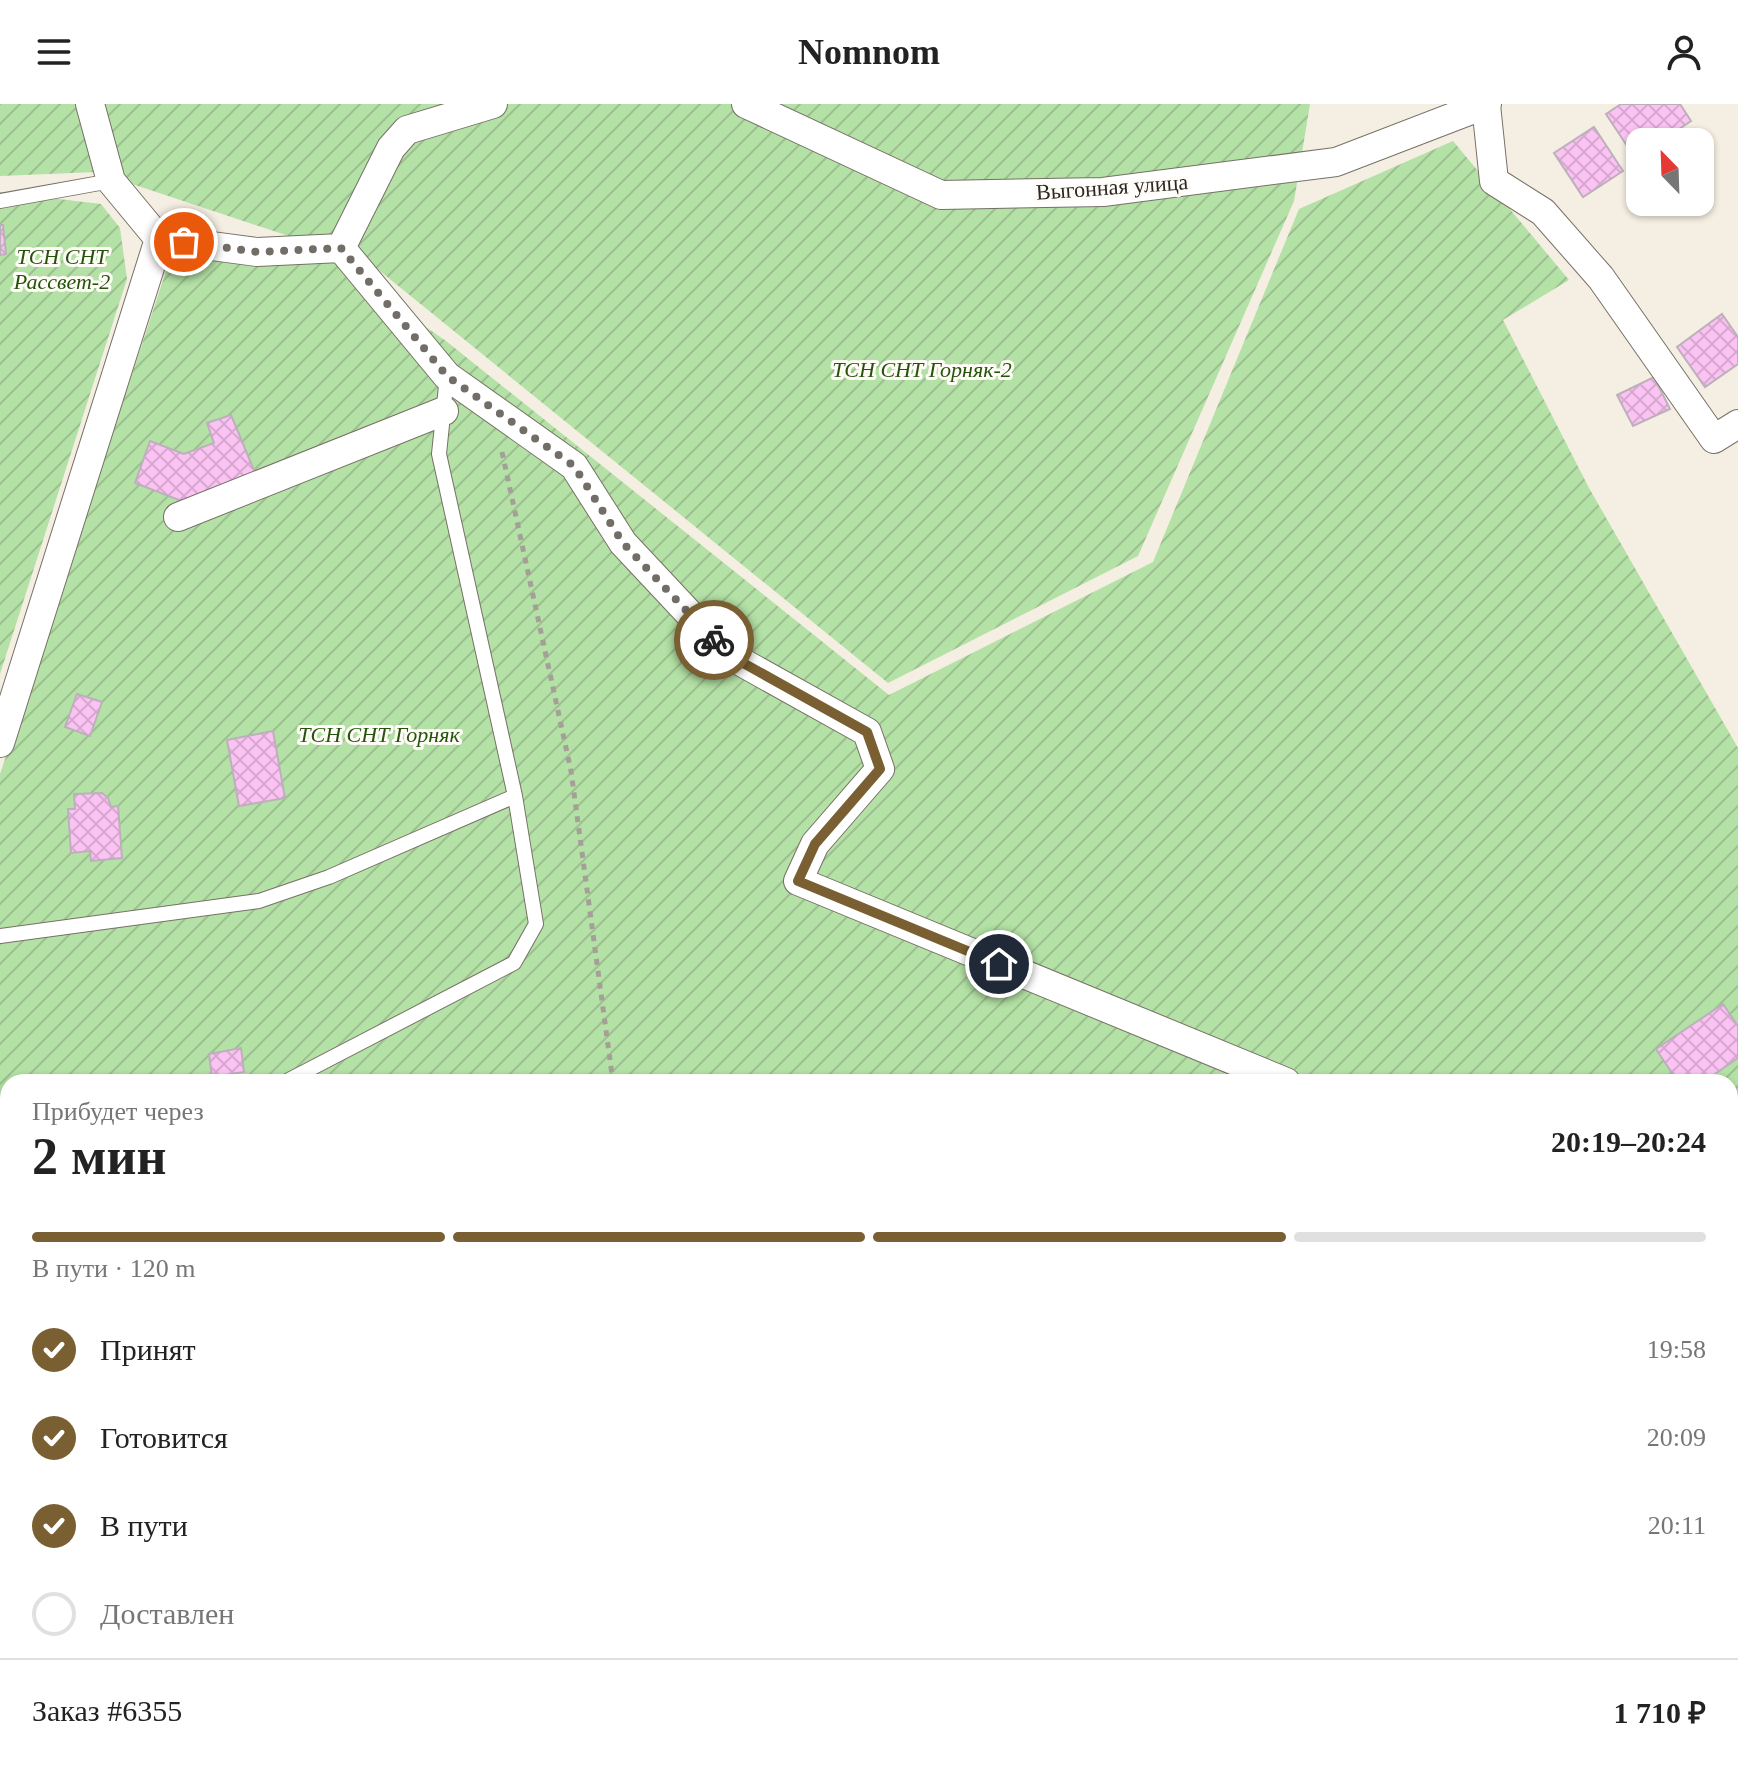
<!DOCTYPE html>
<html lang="ru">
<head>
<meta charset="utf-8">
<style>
  :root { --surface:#fff; --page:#f2f2f2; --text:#222; --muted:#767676; --line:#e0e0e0; --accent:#795f31 }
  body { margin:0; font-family:"Times New Roman",serif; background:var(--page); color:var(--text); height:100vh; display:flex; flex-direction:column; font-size:30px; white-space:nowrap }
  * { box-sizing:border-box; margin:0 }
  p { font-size:26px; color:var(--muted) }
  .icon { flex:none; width:44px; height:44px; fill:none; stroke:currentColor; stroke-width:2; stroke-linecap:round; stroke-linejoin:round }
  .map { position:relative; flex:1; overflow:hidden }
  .details { position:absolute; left:0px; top:970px; width:1738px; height:706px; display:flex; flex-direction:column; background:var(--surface); border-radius:24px 24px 0 0; box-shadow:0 2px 6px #0004 }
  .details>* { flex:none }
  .needle { width:52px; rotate:337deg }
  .controls { position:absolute; left:1626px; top:24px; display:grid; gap:16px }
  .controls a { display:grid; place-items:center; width:88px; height:88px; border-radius:16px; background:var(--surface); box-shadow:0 2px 6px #0004; font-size:40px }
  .pin { position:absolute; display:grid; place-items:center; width:68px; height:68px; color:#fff; margin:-34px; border:4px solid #fff; border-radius:50%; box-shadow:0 2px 8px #0007 }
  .courier { position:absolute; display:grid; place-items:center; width:80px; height:80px; margin:-40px; border:6px solid #795f31; border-radius:50%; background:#fff; color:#222; box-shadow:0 2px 10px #0007 }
  .headline em { font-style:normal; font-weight:700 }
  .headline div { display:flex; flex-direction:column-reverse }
  .headline { display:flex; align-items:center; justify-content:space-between; height:136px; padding:0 32px }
  h1 { font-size:52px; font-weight:700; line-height:60px }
  .bar { display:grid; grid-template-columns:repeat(4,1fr); gap:12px 8px; align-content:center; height:96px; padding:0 32px }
  .bar i { height:10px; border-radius:6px; background:var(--line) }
  .bar .on { background:var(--accent) }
  .bar p { grid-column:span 4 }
  .line { display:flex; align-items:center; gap:20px; padding:0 32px; border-top:2px solid var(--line) }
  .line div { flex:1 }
  ol { padding:0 32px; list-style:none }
  li { display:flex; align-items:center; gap:24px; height:88px }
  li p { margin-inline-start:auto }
  li .icon { padding:8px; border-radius:50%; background:var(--accent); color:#fff; stroke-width:4 }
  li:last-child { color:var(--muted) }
  li i { width:44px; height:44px; border:4px solid var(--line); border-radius:50% }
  header { display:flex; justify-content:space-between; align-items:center; height:104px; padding:0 32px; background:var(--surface); font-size:36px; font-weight:700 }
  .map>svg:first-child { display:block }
  .forest { fill:url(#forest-crowns) }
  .garden { fill:url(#garden-furrows) }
  .building { fill:url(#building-cross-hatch); stroke:#bcb1bb; stroke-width:2 }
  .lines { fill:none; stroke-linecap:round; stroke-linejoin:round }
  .lane-casing { stroke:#777066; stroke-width:16 }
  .street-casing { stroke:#777066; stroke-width:30 }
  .path { stroke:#a5a097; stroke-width:5; stroke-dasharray:6 6; stroke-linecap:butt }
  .lane { stroke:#fff; stroke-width:14 }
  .street { stroke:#fff; stroke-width:28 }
  .done { stroke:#726d66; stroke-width:8; stroke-dasharray:0 14.4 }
  .route { stroke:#795f31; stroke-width:10 }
  .labels { text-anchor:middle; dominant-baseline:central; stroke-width:6; stroke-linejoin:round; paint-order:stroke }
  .street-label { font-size:22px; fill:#2b2824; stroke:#fffbf7 }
  .park-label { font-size:22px; font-style:italic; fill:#24540c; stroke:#fffbf7 }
</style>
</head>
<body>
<header><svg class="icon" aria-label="menu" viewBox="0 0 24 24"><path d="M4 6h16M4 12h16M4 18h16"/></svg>Nomnom<svg class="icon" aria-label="person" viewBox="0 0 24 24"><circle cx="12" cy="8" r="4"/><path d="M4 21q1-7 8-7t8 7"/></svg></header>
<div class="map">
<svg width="1738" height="1675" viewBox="0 0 1738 1675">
  <defs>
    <pattern id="forest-crowns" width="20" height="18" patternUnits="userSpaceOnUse" patternTransform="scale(2)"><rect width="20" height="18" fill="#88bb75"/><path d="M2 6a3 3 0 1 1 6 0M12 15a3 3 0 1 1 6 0" fill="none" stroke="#6f9860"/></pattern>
    <pattern id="garden-furrows" width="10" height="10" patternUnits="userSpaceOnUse" patternTransform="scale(2)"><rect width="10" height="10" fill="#b4e1a5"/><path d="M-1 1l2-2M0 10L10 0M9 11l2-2" fill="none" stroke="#9bc18e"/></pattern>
    <pattern id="building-cross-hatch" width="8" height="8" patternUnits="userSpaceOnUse" patternTransform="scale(2)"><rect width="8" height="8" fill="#fbc3f3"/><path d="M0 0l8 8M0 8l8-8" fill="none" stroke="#d7a8d0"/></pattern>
  </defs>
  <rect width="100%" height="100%" fill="#f5eee2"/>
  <path class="forest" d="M1730 1159 1738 1161V1376L1730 1375Z"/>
  <path class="garden" d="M0 0H1310L1294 97 1138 452 888 579 370 159 96 68 0 72Z
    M1453 37 1569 176 1503 216 1589 384 1738 644V1100L1730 1101V978H8V1668H1730V1383H1738V1675H0V670L172 149 334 159 446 237 889 591 1153 458 1299 105Z
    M0 88 101 100 120 124 127 175 0 570Z"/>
  <path class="building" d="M1621 0H1680L1691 17 1660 38H1640V51L1635 54 1606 10Z
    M1594 23 1623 67 1583 93 1554 49Z
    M0 121H3L6 150 0 151Z
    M1722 210 1738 233V260L1705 283 1677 243Z
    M1654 273 1670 305 1633 322 1617 291Z
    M231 311 256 371 184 398 135 379 150 337 184 350 214 339 207 319Z
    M77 590 102 598 90 632 65 623Z
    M273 627 285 694 239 702 227 636Z
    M102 689 108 694 111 703 118 702 122 754 91 757 90 747 71 749 68 705H75L74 690Z
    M1723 900 1738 922V954L1703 978H1678L1656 945Z
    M241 944 244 968 212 973 209 950Z
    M8 1287V1317L0 1319V1288Z"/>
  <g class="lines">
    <defs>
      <path id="lane" d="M0 97 111 77
        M0 832 259 797 329 773 515 692 439 350 447 272
        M285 978 514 859 536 820 515 692
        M1472 978H1473
        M1730 1024 1738 1023
        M3 1123 8 1121
        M0 1342 8 1340
        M1730 1392 1738 1393
        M0 1660 8 1659
        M1730 1664 1738 1665
        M631 1668V1675
        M970 1668 972 1675"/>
      <path id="street" d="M90 0 111 77 159 135 257 148 341 144 391 44 407 26 493 0
        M746 0 941 91 1103 88 1336 58 1487 0
        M1486 1 1494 77 1543 108 1601 174 1714 335 1738 320
        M341 144 447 272 574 362 623 439 727 550 867 628 880 665 815 740 798 777 1286 978
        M178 413 444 307
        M0 639 159 135"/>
    </defs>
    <use href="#lane" class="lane-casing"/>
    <use href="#street" class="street-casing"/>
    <path class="path" d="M502 348 571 667 613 978"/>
    <use href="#lane" class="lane"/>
    <use href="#street" class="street"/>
  </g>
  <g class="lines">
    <path class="done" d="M184 138 257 148 341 144 447 272 574 362 623 439 714 536"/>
    <path class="route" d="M714 536 727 550 867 628 880 665 815 740 798 777 999 860"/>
  </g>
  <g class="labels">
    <g class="street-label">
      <text transform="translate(1112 83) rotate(-4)">Выгонная улица</text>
    </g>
    <g class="park-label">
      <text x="62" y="152">ТСН СНТ<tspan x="62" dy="25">Рассвет-2</tspan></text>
      <text x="922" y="265">ТСН СНТ Горняк-2</text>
      <text x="379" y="630">ТСН СНТ Горняк</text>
    </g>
  </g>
</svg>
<div class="controls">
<a><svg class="needle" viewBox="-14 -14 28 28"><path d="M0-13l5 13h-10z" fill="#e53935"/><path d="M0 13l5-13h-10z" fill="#767676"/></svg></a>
</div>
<div class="pin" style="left:184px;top:138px;background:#ea580c"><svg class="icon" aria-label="bag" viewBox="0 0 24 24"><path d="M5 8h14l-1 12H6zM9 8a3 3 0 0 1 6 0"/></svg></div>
<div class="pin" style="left:999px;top:860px;background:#1f2937"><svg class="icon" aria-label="home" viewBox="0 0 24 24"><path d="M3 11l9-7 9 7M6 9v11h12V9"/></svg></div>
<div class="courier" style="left:714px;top:536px"><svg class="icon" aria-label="bike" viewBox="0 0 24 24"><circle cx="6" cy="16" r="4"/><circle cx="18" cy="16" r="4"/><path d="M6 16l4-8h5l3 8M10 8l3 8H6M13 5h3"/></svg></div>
<section class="details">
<div class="headline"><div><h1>2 мин</h1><p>Прибудет через</p></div><em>20:19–20:24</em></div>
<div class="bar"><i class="on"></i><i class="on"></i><i class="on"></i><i></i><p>В пути · 120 m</p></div>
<ol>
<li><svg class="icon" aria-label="check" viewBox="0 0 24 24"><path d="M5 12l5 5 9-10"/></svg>Принят<p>19:58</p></li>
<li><svg class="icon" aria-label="check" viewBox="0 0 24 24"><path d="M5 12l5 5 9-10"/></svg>Готовится<p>20:09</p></li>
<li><svg class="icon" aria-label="check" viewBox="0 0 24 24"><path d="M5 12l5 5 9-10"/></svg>В пути<p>20:11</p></li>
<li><i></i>Доставлен</li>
</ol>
<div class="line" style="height:104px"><div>Заказ #6355</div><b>1 710 ₽</b></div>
</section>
</div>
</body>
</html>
